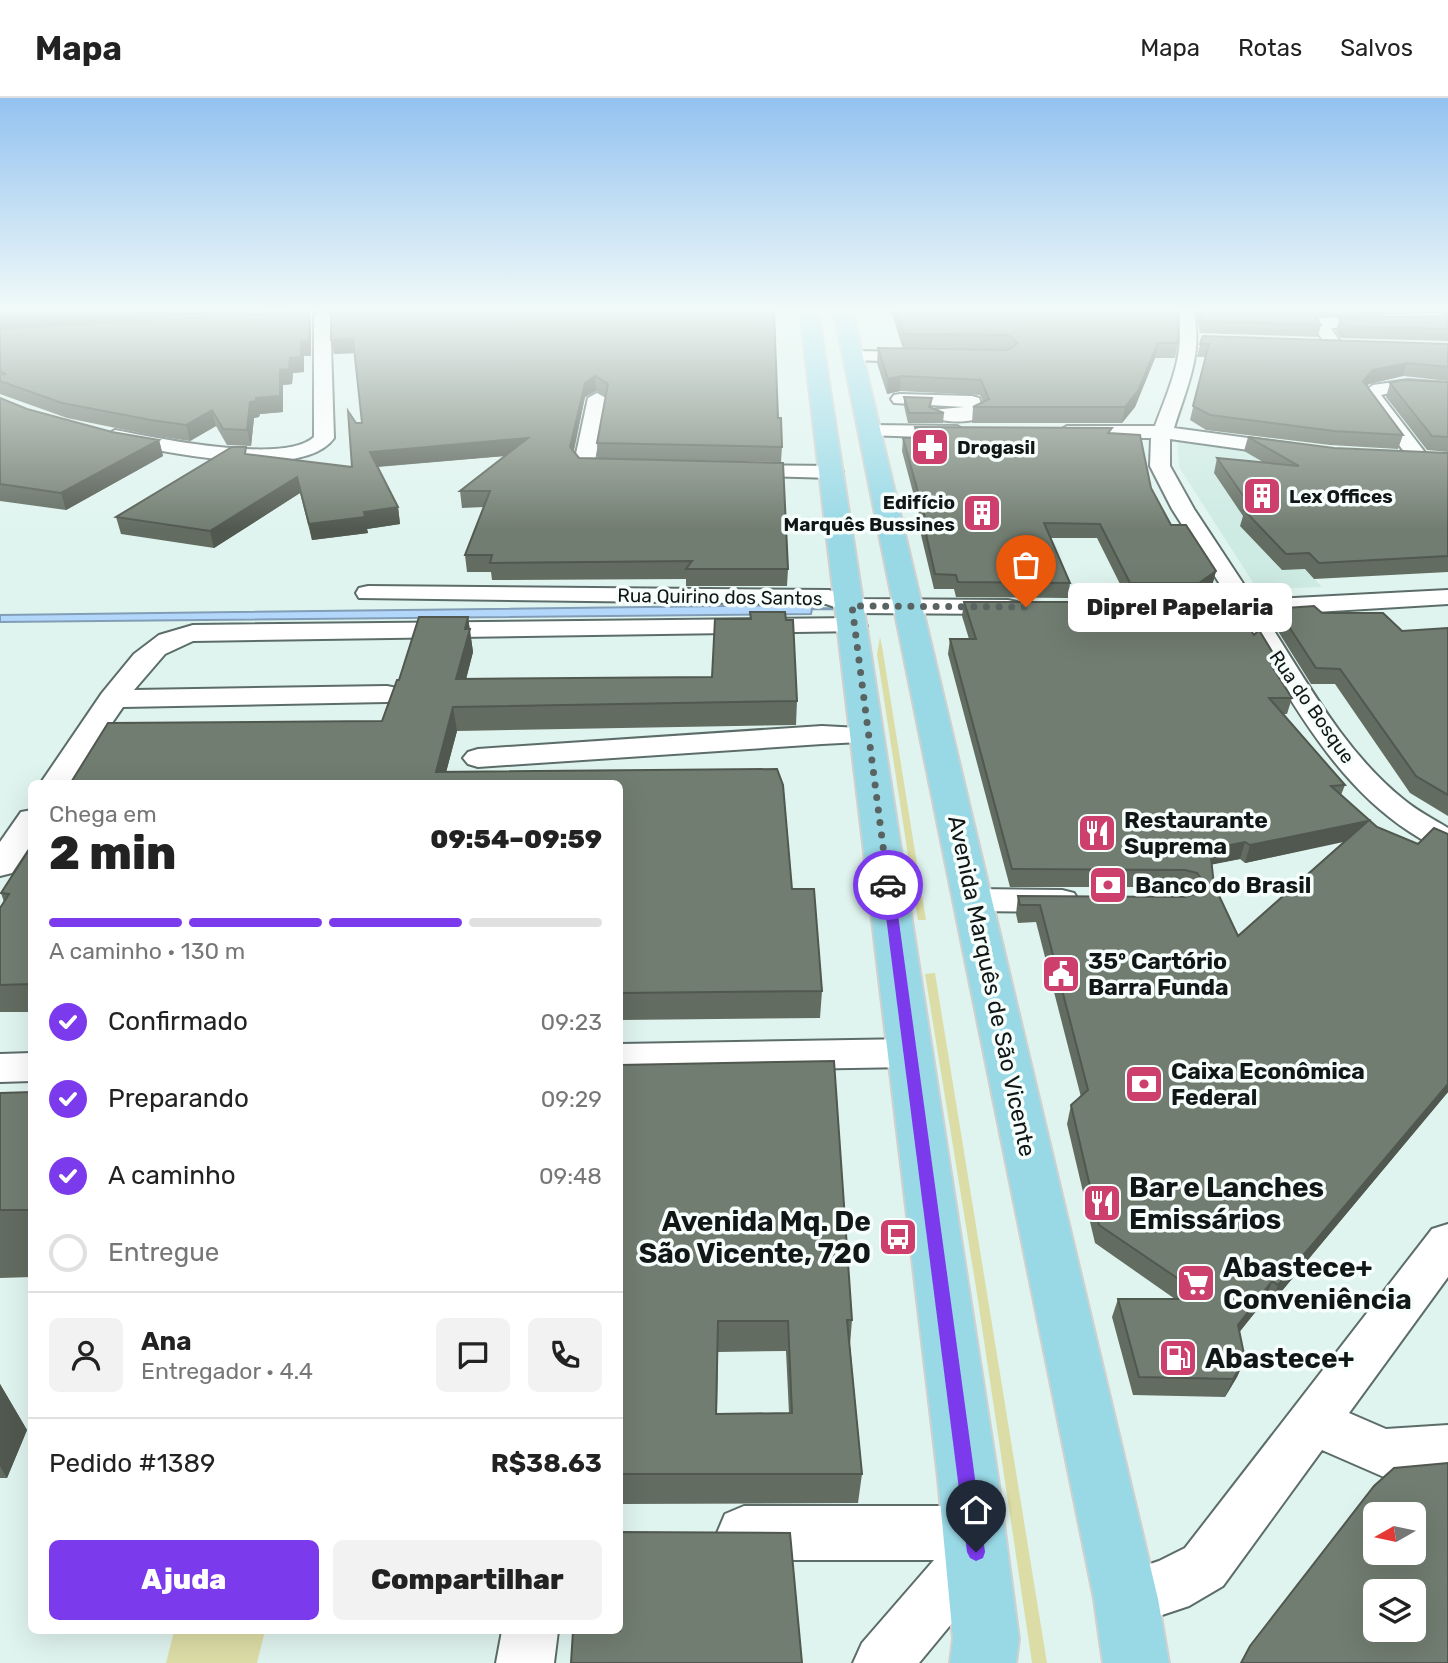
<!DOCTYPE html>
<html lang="pt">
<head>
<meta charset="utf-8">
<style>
  :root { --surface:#fff; --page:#f2f2f2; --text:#222; --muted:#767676; --line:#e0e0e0; --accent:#7c3aed }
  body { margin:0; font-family:Rubik,sans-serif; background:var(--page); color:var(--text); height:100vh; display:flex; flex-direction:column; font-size:26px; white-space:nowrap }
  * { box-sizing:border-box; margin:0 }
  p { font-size:23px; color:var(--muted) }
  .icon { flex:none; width:38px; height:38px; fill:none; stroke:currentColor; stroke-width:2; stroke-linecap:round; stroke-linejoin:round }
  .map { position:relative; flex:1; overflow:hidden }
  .panel { position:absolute; left:28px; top:682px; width:595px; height:854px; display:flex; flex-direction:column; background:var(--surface); border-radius:10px; box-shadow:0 7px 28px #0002 }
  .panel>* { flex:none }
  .needle { width:46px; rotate:261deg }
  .controls { position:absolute; left:1363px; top:1404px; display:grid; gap:14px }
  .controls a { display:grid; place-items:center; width:63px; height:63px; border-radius:10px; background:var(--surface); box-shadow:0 7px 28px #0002; font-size:35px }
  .pin { position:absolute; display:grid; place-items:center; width:60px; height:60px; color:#fff; margin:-72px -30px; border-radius:50% 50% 50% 0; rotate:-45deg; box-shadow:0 0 7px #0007 }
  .pin .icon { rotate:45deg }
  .courier { position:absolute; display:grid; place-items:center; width:70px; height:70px; margin:-35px; border:5px solid #7c3aed; border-radius:50%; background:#fff; color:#222; box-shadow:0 2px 9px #0007 }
  .bubble { position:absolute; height:49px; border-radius:10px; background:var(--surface); box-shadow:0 7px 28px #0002; font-size:23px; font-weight:800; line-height:49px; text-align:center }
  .summary em { font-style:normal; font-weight:800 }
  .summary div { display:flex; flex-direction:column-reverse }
  .summary { display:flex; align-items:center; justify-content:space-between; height:119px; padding:0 21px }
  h1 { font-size:46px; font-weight:800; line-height:52px }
  .bar { display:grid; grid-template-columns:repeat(4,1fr); gap:10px 7px; align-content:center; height:84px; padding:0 21px }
  .bar i { height:9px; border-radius:5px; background:var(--line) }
  .bar .current { background:var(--accent) }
  .bar p { grid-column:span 4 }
  .line { display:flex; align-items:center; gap:18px; padding:0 21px; border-top:2px solid var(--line) }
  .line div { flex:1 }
  .round { display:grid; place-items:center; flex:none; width:74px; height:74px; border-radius:10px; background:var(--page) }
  ol { padding:0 21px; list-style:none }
  li { display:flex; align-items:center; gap:21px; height:77px }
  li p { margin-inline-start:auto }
  li .icon { padding:7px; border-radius:50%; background:var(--accent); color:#fff; stroke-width:4 }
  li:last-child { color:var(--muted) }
  li i { width:38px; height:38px; border:4px solid var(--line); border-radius:50% }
  .action { display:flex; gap:14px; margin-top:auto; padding:14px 21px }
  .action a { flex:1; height:80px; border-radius:10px; background:var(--accent); color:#fff; font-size:28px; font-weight:800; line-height:80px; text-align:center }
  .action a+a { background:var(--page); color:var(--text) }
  header { display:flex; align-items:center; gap:42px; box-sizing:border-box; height:98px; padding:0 35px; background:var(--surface); border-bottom:2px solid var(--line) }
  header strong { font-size:33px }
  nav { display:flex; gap:38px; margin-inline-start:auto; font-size:24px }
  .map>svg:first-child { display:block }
  .built { fill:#cdeae3 }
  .green { fill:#dcdda6 }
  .water { fill:#b3d7fb; stroke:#829db6; stroke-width:2 }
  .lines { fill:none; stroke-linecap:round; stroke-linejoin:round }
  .minor-casing { stroke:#5c6d69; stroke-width:4 }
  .major-casing { stroke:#cfd1d0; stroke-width:4 }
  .minor { fill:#fff; fill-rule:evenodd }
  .major { fill:#99d9e6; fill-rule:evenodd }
  .wall { fill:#626c61; fill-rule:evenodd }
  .shaded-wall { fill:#50584f }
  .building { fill:#727d71; stroke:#50584f; stroke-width:2; fill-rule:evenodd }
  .route { fill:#7c3aed }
  .done { stroke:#596462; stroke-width:7; stroke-dasharray:0 12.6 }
  .labels { text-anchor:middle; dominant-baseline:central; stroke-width:7; stroke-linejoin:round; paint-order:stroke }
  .far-poi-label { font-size:19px; font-weight:bold; fill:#111716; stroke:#f6fefc; text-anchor:start }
  .far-street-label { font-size:19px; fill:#111716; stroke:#f6fefc }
  .poi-label { font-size:23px; font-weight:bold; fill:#111716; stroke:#f6fefc; text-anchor:start }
  .street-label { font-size:23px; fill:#111716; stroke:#f6fefc }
  .near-poi-label { font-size:28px; font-weight:bold; fill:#111716; stroke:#f6fefc; text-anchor:start }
</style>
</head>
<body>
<header>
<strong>Mapa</strong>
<nav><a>Mapa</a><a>Rotas</a><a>Salvos</a></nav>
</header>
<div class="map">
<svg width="1448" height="1565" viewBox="0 0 1448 1565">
  <rect width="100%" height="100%" fill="#e0f4ef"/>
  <path class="built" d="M1177 341 1291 358 1305 471 1322 489 1264 491 1254 486 1179 369Z"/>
  <path class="green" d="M880 539 882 548 926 822H918L877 556Z
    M935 875 1047 1565H1032L977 1196 925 876Z
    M174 1533H265L257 1565H166Z"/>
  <path class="water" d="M1448 500 1241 513 812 511 811 516 0 524V517L811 507 812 510 1240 512Z"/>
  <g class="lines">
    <defs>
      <path id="minor" d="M320 213 330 217 334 340C302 385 163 353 115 344L105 338 115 332C157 340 284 367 314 339V217Z
        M1177 213H1193C1204 254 1186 291 1174 330L1292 346 1302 352 1292 358 1170 341V368L1194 411 1254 502 1448 492V506L1264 517C1305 580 1343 653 1403 701 1416 712 1433 721 1448 730V754C1434 750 1423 742 1410 734 1331 683 1288 595 1239 517L1183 515 1180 510 1183 505 1230 502 1172 411 1150 368 1151 340H1067L1057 334 1067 328H1155C1169 290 1187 254 1177 213Z
        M1384 219 1392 224 1390 227 1331 230 1342 247 1334 252 1328 251 1312 225 1320 220Z
        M854 253 922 254 930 259 922 264 848 262 846 258 848 254Z
        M1408 282 1448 285V295L1398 293 1381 297 1430 361 1420 367 1413 365 1367 306 1362 295 1373 287Z
        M597 295 606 300 595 363 627 367 630 371 627 375 593 377 574 365 588 300Z
        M900 296 972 298 979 300 985 316C977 326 938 326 930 316L932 312 964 309 894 305 891 301 894 297Z
        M871 327 957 328 967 334 957 340 864 337 861 333 864 329Z
        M737 367 833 368 843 374 833 380 730 377 727 373Z
        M368 488 829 492 855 501 1008 502 1017 504 1020 509 1017 514 1008 516 852 515 826 506 359 500 356 495 359 490Z
        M854 520 863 523 867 528 863 533 193 543 165 556 134 592 387 588 397 590 401 596 397 602 387 604 123 609 70 686H40L102 595 134 556 159 537 193 527Z
        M822 628 879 631 883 637 879 643 822 646 478 669 468 666 463 660 468 654 478 651Z
        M32 712V745L12 775 0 778V744L21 714Z
        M973 791 1062 792 1074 795 1079 803 1074 811 1062 814 973 813 961 810 956 802 961 794Z
        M911 941 925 945 930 955 925 965 911 969 620 974V946Z
        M32 955V983L0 984V956Z
        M1448 1126V1179L1349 1315 1386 1331 1448 1327V1375L1384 1379 1322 1352 1223 1488 1189 1508 1126 1529 1106 1521 1098 1501 1106 1481 1159 1463 1185 1450 1432 1131Z
        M744 1408H974L993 1416 1001 1435 998 1442 1003 1454 995 1473 919 1565H853L862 1545 934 1462H744L725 1454 717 1435 725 1416Z
        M502 1533H558L554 1565H496Z"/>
      <path id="major" d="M800 213H818L998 1380 1019 1541 1016 1565H950L953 1541 938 1380Z
        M834 213H852L1158 1501 1169 1565H1103L1094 1501Z"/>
    </defs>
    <use href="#minor" class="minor-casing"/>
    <use href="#major" class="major-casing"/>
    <use href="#minor" class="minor"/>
    <use href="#major" class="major"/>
  </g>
  <path class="wall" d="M0 213 10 230 311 226V258H304V274L293 275 292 286 283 287V314L260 316 259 319 254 320 251 348 227 347 216 328 190 343 155 338 67 320 0 296Z
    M331 213 778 320 782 349 781 364 620 361 788 471 787 488H686V481L492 482 491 474H467L465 457 484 409 462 410 460 393 505 358 378 369 398 409 400 426 367 431 368 435 312 442 300 395 214 450 121 436 116 419 247 356 352 369 356 325H362L354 255 334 256ZM596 293 606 299 597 345 598 360H579L574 353 585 299Z
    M891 213H1179L1178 245 1175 260H1155L1135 309 1122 325H972L973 309 983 304 980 297 900 293 887 296 877 265 878 250 1007 252 903 251Z
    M1197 213H1448V243L1340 240 1336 233 1339 220 1444 218 1440 215 1316 219 1321 227 1318 239 1200 235 1196 216Z
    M1200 246H1448V283L1403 278 1369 286 1367 288 1403 337 1398 351 1330 347 1206 332 1190 322 1205 259H1197Z
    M1448 284V354L1427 352 1386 299 1390 285Z
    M904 299 932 300 931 309 944 315 943 325H908L904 308Z
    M0 300 27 311 112 334 159 342 163 358 66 412 0 403Z
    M915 329 1111 335 1151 390 1171 427 1216 473 1212 488 1196 500H1127L1097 440H1050L1070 485 1068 500 956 499 954 491H934L921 437 922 428 902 353 903 340H914Z
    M1248 339 1334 350 1448 355V474L1314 481 1305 471 1282 472 1240 428 1243 418 1214 375 1217 360 1263 364 1244 353Z
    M964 504 1080 509 1139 510 1140 505 1171 510 1254 537 1282 570 1279 580 1292 600 1287 616H1283L1345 687 1341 697 1377 729 1418 746 1448 736V994L1271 1206 1265 1202 1239 1234 1245 1261 1237 1279 1225 1299 1133 1297 1112 1219 1118 1201H1175L1095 1145 1067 1026 1071 1007 1081 999 1036 824 1018 825 1016 816 1018 798 1185 799 1195 796 1193 792 1180 789H1010L948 556 950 541H969L962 518ZM1344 743 1238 838 1214 787 1212 766 1240 761 1245 765Z
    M750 514H785L786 522H793L797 603 796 627 457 633 446 674 777 671 783 687 792 791H814L822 893 820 920 620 922V686H70L108 625 382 623 397 582H399L419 519H468L473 554 466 581 712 579 715 521H750Z
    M1280 515H1322L1402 533 1448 530V718L1410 695 1335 586H1311L1276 530Z
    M32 747V914H0V810L4 804 1 795Z
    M620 967 852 1222 850 1247 862 1376 858 1405 620 1406ZM786 1253 789 1315 717 1316 718 1254Z
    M32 994V1179L0 1180V995Z
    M0 1286 27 1332 7 1380H0Z"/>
  <path class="shaded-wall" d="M60 213H273L0 231V217Z
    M309 213 311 226V258H304V274L293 275 292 286 283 287V314L260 316 259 319 254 320 251 348 247 332 250 304 256 300 280 272 301 243Z
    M353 241 355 255 334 256 331 242Z
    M1158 245 1155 260 1135 309 1122 325 1125 309Z
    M1407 265 1403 278 1369 286 1360 296 1363 283 1373 272Z
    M595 278 596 293 585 299 571 364 570 349 585 285Z
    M901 278 900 293 887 296 888 281Z
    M212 312 216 328 190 343 186 327Z
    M528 340 529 356 372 369 370 354Z
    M159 342 163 358 66 412 61 395Z
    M297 379 300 395 214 450 210 433Z
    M398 409 400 426 367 431 368 435 312 442 309 426 364 414Z
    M1216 473 1212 488 1196 500 1199 485Z
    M468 519 473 554 460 605 456 581 465 531Z
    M453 609 457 633 443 686 436 674Z
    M1368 723 1362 740 1245 765 1250 747Z
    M1245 744 1240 761 1205 768 1210 751Z
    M1448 986V994L1271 1206 1278 1187Z
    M1272 1183 1265 1202 1230 1246 1238 1227Z
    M1245 1261 1237 1279 1225 1299 1233 1281Z
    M0 1286 27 1332 7 1380 0 1368Z"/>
  <path class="building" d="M0 213H60L0 217Z
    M309 213V243H301V259L290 260 289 271 280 272V298L256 300V303L250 304 247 332 223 331 212 312 186 327 151 322 62 305 0 283V277L5 276 0 273V231Z
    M331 213H774L778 320H781L782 349 597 345 608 286 595 278 585 285 570 349 579 360 783 365 788 471H686L692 463 490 465 492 457H465L490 393H460L528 340 370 354 398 409 364 414 365 419 309 426 297 379 210 433 116 419 232 349H246L245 356 352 369 348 313 356 325H362L353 241 331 242Z
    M896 213H1179L1178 245H1158L1138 293 1125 309H973L989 301 981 282 901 278 888 281 878 250 1008 252 1018 245 1008 237 904 236Z
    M1201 213H1314L1313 214 1321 227 1203 223Z
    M1448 215V231L1344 228 1339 220 1444 218Z
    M1203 238 1448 246V269L1407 265 1373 272 1363 283 1403 337 1334 333 1210 317 1193 308 1209 246H1200Z
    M1402 282 1448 284V339L1432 338 1390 285Z
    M904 299 932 300 929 309 944 315H909Z
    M0 300 27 311 112 334 159 342 61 395 0 386Z
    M915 329 1112 330 1108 335 1140 337 1151 390 1171 427H1186L1216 473 1199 485H1130L1100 426 1044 425 1070 485 958 484 956 477 935 476 923 423H926L903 340H918Z
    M1248 339 1334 350 1448 355V458L1319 465 1309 455 1286 456 1244 412 1251 409 1217 360 1299 368Z
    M964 504H1078L1080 509 1142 510 1140 505H1172L1165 510 1237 511 1254 537 1259 532 1282 570H1273L1292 600H1269L1345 687 1331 688 1377 729 1418 746 1434 730 1448 736V986L1278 1187 1272 1183 1238 1227 1245 1261 1233 1281 1139 1279 1118 1201H1208L1099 1127 1071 1007 1088 992 1040 807H1020L1018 798 1185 799 1199 795 1204 784 1197 775 1185 772 1012 771 950 541H976ZM1368 723 1238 838 1214 787 1210 751 1245 744 1250 747Z
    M1314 508 1322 515H1383L1402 533 1448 530V697L1416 678 1340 571 1316 570 1280 515 1286 510Z
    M750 514H785L786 522H793L797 603 453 609 436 674 777 671 783 687 792 791H814L822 893 620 895V686H70L108 625 382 623 397 582H399L419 519H468L465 531H470L456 581 712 579 715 521H751Z
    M32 747V886L0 887V810L9 796 1 795Z
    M834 963 852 1222H847L862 1376H620V967ZM718 1223H788L792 1315 716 1316Z
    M32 994V1106L29 1112H0V995Z
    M1448 1365V1565H1241L1250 1548 1374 1388 1394 1370ZM1376 1416H1414V1454H1376ZM1376 1493H1414V1531H1376Z
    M620 1434 790 1435 802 1565H571L573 1533H620Z"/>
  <linearGradient id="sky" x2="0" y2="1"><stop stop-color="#93c2f0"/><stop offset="0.49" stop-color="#f1faf8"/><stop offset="1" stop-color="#f1faf8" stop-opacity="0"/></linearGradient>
  <rect width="1448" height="432" fill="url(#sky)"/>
  <path class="route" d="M888 783 894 787 985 1454 983 1460 976 1463 970 1460 967 1454 882 787Z"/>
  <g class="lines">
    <path class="done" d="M888 787 852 508 1026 509"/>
  </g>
  <defs>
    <symbol id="pharmacy-square" viewBox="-11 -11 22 22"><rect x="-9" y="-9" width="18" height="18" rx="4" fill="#cd406e" stroke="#f6fefc"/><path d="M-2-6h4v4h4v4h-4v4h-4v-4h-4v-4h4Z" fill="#fff"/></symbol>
    <symbol id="building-square" viewBox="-11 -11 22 22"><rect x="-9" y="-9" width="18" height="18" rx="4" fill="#cd406e" stroke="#f6fefc"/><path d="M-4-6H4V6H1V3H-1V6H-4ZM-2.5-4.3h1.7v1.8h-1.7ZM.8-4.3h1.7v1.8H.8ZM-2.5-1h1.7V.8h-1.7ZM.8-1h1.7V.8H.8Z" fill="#fff"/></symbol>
    <symbol id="restaurant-square" viewBox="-11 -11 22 22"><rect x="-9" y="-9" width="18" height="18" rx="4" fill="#cd406e" stroke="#f6fefc"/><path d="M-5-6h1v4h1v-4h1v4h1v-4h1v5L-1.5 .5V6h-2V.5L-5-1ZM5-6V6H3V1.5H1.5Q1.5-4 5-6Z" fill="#fff"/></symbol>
    <symbol id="bank-square" viewBox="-11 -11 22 22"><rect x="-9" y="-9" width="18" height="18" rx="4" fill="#cd406e" stroke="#f6fefc"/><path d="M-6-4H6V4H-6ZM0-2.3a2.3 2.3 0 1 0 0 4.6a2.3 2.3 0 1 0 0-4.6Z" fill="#fff"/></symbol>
    <symbol id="civic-square" viewBox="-11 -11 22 22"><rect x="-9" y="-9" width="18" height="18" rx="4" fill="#cd406e" stroke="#f6fefc"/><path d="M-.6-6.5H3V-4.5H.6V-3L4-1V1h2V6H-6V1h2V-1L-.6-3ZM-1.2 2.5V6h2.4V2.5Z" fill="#fff"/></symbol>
    <symbol id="bus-square" viewBox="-11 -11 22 22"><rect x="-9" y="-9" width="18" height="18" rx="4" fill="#cd406e" stroke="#f6fefc"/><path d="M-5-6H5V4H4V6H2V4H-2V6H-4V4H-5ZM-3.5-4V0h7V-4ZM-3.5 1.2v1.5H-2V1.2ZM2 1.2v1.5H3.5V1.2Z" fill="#fff"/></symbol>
    <symbol id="supermarket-square" viewBox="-11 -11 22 22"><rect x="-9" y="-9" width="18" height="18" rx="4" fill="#cd406e" stroke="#f6fefc"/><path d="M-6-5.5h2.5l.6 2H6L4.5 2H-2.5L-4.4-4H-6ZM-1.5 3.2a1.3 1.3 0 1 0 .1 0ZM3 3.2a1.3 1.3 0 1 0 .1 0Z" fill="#fff"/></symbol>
    <symbol id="fuel-square" viewBox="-11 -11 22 22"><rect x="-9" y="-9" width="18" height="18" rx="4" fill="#cd406e" stroke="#f6fefc"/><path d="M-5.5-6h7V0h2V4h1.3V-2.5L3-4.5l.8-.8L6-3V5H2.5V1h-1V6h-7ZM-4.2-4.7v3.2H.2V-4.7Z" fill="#fff"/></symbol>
  </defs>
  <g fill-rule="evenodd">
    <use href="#pharmacy-square" x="908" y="327" width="44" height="44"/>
    <use href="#building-square" x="1240" y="376" width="44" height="44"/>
    <use href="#building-square" x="960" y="393" width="44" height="44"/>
    <use href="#restaurant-square" x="1075" y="713" width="44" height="44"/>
    <use href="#bank-square" x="1086" y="765" width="44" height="44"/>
    <use href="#civic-square" x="1039" y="854" width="44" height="44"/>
    <use href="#bank-square" x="1122" y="964" width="44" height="44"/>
    <use href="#restaurant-square" x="1080" y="1083" width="44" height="44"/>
    <use href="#bus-square" x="876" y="1117" width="44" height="44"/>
    <use href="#supermarket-square" x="1174" y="1163" width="44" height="44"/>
    <use href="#fuel-square" x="1156" y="1238" width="44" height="44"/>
  </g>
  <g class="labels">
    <g class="far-poi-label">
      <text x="957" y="349">Drogasil</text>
      <text x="1289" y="398">Lex Offices</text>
      <text x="955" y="404" text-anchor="end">Edifício<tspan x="955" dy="22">Marquês Bussines</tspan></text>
    </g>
    <g class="far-street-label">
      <text transform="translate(720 499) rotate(1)">Rua Quirino dos Santos</text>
      <text transform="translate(1312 609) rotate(55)">Rua do Bosque</text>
    </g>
    <g class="poi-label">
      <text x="1124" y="722">Restaurante<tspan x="1124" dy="26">Suprema</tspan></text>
      <text x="1135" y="787">Banco do Brasil</text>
      <text x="1088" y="863">35º Cartório<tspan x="1088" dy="26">Barra Funda</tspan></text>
      <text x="1171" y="973">Caixa Econômica<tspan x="1171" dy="26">Federal</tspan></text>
    </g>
    <g class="street-label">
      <text transform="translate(992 888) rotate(78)">Avenida Marquês de São Vicente</text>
    </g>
    <g class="near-poi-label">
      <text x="1129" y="1089">Bar e Lanches<tspan x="1129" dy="32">Emissários</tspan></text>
      <text x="871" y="1123" text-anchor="end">Avenida Mq. De<tspan x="871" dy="32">São Vicente, 720</tspan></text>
      <text x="1223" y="1169">Abastece+<tspan x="1223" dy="32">Conveniência</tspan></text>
      <text x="1205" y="1260">Abastece+</text>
    </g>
  </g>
</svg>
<div class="controls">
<a><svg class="needle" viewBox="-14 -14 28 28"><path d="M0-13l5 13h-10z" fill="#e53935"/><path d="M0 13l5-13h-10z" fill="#767676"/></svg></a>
<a><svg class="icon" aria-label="layers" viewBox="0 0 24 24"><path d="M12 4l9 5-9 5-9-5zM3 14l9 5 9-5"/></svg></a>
</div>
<div class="pin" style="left:1026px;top:509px;background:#ea580c"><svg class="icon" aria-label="bag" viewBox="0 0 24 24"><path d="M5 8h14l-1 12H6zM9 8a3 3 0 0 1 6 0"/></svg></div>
<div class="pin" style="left:976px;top:1454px;background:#1f2937"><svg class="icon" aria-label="home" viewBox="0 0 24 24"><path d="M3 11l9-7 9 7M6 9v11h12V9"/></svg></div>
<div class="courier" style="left:888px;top:787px"><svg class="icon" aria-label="car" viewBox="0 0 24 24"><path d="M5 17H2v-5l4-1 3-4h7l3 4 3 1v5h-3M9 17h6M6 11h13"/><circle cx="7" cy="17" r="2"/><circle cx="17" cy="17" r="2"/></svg></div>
<div class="bubble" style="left:1068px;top:485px;width:224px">Diprel Papelaria</div>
<section class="panel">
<div class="summary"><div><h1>2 min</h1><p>Chega em</p></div><em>09:54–09:59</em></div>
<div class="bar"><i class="current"></i><i class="current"></i><i class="current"></i><i></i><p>A caminho · 130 m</p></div>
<ol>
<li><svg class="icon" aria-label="check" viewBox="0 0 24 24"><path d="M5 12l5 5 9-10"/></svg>Confirmado<p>09:23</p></li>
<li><svg class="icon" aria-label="check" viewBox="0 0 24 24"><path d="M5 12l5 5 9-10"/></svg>Preparando<p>09:29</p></li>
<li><svg class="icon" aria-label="check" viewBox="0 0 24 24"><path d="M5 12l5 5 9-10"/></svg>A caminho<p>09:48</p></li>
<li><i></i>Entregue</li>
</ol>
<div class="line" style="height:126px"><a class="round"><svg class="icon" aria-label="person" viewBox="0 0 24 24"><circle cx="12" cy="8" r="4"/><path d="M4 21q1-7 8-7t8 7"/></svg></a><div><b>Ana</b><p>Entregador · 4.4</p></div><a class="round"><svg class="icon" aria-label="chat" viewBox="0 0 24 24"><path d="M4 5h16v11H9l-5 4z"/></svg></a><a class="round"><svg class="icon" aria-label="phone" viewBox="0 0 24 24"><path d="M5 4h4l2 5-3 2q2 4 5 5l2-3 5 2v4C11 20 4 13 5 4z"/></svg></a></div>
<div class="line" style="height:91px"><div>Pedido #1389</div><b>R$38.63</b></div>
<div class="action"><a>Ajuda</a><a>Compartilhar</a></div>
</section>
</div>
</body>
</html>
